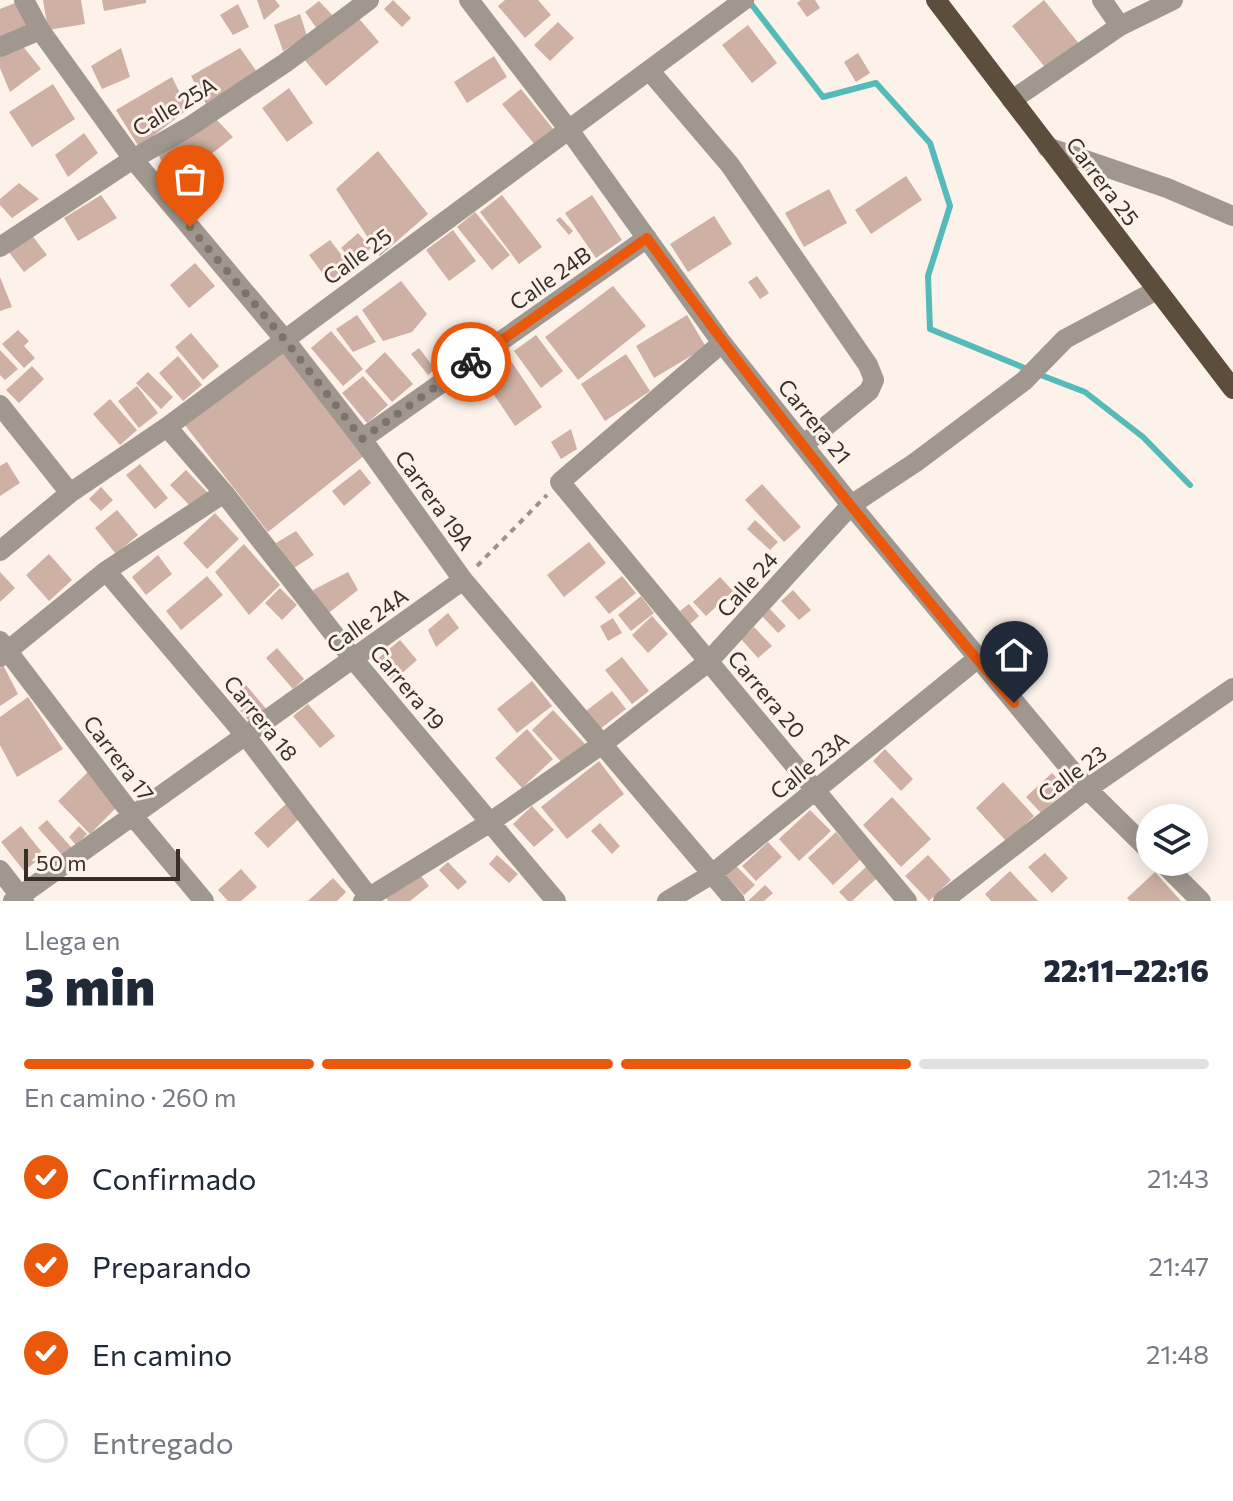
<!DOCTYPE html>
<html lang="es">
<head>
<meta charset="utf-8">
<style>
  :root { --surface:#fff; --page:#f2f2f3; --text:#1f2937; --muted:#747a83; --line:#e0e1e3; --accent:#ea580c }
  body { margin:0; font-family:Commissioner,sans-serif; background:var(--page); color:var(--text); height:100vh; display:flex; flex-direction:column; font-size:30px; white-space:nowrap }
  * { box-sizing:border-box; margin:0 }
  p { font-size:26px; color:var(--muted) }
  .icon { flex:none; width:44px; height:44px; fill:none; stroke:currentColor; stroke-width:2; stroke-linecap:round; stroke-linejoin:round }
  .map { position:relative; height:901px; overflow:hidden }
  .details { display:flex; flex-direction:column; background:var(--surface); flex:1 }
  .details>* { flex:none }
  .tools { position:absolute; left:1136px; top:804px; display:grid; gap:16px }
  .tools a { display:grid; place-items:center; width:72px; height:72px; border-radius:50%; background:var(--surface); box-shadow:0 4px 20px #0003; font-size:40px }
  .scale { position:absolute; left:24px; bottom:20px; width:156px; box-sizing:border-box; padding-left:8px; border:4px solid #382f27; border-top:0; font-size:22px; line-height:28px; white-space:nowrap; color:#382f27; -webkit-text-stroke:6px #fcf2ea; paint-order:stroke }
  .pin { position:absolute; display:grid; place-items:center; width:68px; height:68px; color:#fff; margin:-82px -34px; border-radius:50% 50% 50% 0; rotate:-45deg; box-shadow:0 0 8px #0007 }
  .pin .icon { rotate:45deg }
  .courier { position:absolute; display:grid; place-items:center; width:80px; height:80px; margin:-40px; border:6px solid #ea580c; border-radius:50%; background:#fff; color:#222; box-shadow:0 2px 10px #0007 }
  .overview em { font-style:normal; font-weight:800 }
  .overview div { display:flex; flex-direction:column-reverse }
  .overview { display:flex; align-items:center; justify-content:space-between; height:136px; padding:0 24px }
  h1 { font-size:52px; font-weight:800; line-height:60px }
  .bar { display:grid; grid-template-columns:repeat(4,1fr); gap:12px 8px; align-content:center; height:96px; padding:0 24px }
  .bar i { height:10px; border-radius:6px; background:var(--line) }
  .bar .selected { background:var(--accent) }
  .bar p { grid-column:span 4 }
  ol { padding:0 24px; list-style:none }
  li { display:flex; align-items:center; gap:24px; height:88px }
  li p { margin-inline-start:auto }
  li .icon { padding:8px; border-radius:50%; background:var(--accent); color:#fff; stroke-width:4 }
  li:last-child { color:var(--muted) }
  li i { width:44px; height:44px; border:4px solid var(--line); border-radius:50% }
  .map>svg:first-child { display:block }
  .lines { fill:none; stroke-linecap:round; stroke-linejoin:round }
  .stream { stroke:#55bbb9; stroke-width:6 }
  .building { fill:#ceb0a4 }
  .path { stroke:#9c928a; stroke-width:4; stroke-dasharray:6 6; stroke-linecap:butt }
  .minor { stroke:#a0988e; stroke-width:20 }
  .primary { stroke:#5c4d3c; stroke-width:20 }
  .done { stroke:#7d736b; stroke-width:8; stroke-dasharray:0 14.4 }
  .route { stroke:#ea580c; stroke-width:10 }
  .labels { text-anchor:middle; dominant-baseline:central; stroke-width:6; stroke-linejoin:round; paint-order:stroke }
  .street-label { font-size:22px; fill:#382f27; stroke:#fcf2ea }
</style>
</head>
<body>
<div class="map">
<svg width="1233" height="901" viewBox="0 0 1233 901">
  <rect width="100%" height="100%" fill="#fcf2ea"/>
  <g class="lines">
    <path class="stream" d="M748 0 823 97 876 83 930 143 950 206 928 276 930 329 1027 369
      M1038 374 1085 392 1143 437 1190 485"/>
  </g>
  <path class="building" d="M43 0H81L85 24 48 30Z
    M102 0H146V3L104 11Z
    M257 0H275L280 6 264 20Z
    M393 0 411 18 402 27 384 9Z
    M505 0H538L551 15 525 38 498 6Z
    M801 0H815L820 8 807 17 797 3Z
    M1044 0 1084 50 1052 76 1012 26Z
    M319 1 334 17 318 30 305 12Z
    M15 3 29 28 0 41V9Z
    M238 4 249 27 233 35 220 15Z
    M300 14 307 36 283 51 274 25Z
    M356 15 379 42 326 86 303 58Z
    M558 22 574 38 550 61 534 45Z
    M748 25 777 63 752 83 722 45Z
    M22 45 41 69 10 92 0 68V53Z
    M121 48 130 77 102 89 91 66Z
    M240 48 257 72 206 104 191 76Z
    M858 53 870 73 856 82 844 62Z
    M494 56 507 77 467 103 454 82Z
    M172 77 188 109 139 147 116 110Z
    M53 84 75 119 32 147 9 112Z
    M289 88 313 123 287 142 262 108Z
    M521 89 554 130 535 145 502 104Z
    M215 118 233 137 200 163 212 178 190 196 177 182 192 170 173 184 159 156Z
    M84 133 98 153 68 177 55 155Z
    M378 151 428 214 380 256 336 189Z
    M906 176 922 200 871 234 855 210Z
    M19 183 39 199 12 218 0 205V199Z
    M829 189 847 223 804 247 785 213Z
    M101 195 117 218 78 241 64 218Z
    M502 195 542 247 519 264 480 212Z
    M592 195 622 240 596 258 565 213Z
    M475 212 510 255 492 270 457 227Z
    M714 216 732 244 688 272 670 244Z
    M560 217 573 231 569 235 556 220Z
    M28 230 47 255 24 272 5 247Z
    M453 230 476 261 449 281 426 250Z
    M358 233 371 248 355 263 341 248Z
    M330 240 353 270 332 286 309 255Z
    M195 263 215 286 189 308 170 285Z
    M757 276 769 293 760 299 748 282Z
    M0 277 12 307 0 311Z
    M401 281 427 314 412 332 383 341 362 310Z
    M613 286 646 326 578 380 545 337Z
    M357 315 376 342 353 352 336 329Z
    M687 315 706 347 654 378 636 346Z
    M18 330 29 341 24 346 35 358 24 368 2 344Z
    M331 331 363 369 343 386 311 348Z
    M191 333 219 366 203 380 175 347Z
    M536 335 563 371 541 388 514 351Z
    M281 348 365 455 268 532 184 424Z
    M419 348 435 369 428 375 411 354Z
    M0 350 18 369 5 380 0 375Z
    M385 352 413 384 392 402 365 371Z
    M505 352 542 407 515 426 478 371Z
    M626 354 650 391 605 421 581 384Z
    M178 356 202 385 183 401 159 373Z
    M32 366 44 379 19 403 6 390Z
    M148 372 173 397 161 409 136 383Z
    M363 376 388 405 367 423 342 393Z
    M137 386 158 413 139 428 118 401Z
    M110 399 137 430 120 445 93 414Z
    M571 429 577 449 561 459 551 442Z
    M7 462 20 483 0 496V466Z
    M140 464 168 498 155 509 126 475Z
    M360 469 371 483 344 506 332 491Z
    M186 470 209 494 193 509 170 485Z
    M762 484 801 527 784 542 745 500Z
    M101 487 113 500 101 511 89 499Z
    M117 510 138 535 116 554 95 528Z
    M215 513 239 539 207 569 183 543Z
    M755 520 778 542 770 550 747 529Z
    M296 531 314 555 294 568 276 543Z
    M589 542 606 563 564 597 547 575Z
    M244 544 280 585 249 615 215 572Z
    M49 554 72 580 49 601 26 575Z
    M158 555 172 574 146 595 132 577Z
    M0 572 15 588 0 602Z
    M348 572 358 590 326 615 313 590Z
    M207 576 223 595 181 630 166 611Z
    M622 576 636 593 609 614 595 597Z
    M720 577 733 591 706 616 693 602Z
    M280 588 297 605 282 620 265 603Z
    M793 590 811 610 799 620 781 601Z
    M641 596 654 613 631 631 618 615Z
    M689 604 699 616 690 624 680 611Z
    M770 609 786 626 778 633 762 616Z
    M448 613 459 628 436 647 428 630Z
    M652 616 668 634 648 653 632 635Z
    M613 618 622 633 608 641 600 626Z
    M754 627 772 646 758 658 741 639Z
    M400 640 417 660 392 682 375 661Z
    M277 648 304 679 293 689 266 658Z
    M622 657 649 691 632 704 605 670Z
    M3 665 18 694 0 706V668Z
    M532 681 552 706 517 733 497 709Z
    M246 685 269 712 252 725 230 698Z
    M612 691 626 709 600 729 586 711Z
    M28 697 63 749 17 777 0 745V717Z
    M308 704 335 736 320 748 293 716Z
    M553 710 586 745 564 765 532 730Z
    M527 729 553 759 522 788 495 758Z
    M885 749 913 779 901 791 873 761Z
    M599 761 624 794 567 839 541 807Z
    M88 772 120 804 90 834 58 801Z
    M1052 773 1067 789 1041 813 1026 797Z
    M1003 782 1034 816 1007 842 976 808Z
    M892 797 931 839 901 867 863 825Z
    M286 804 299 819 268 848 254 833Z
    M532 806 554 830 534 847 513 824Z
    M810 810 831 831 799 861 779 839Z
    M47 820 72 848 63 856 38 828Z
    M600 823 620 846 612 854 591 831Z
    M21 826 44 855 24 871 1 842Z
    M79 826 87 834 76 845 69 837Z
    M836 832 861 859 833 885 808 858Z
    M768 842 782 857 756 881 742 866Z
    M1045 853 1068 878 1052 893 1028 867Z
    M497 855 518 874 509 883 489 864Z
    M928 855 951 880 929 901 905 876Z
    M448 862 467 882 458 890 439 870Z
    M735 865 755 885 744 895 725 874Z
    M867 866 877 878 852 901H848L839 892Z
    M241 869 257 887 241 901H228L218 890Z
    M1010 871 1038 901H991L985 894Z
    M418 872 429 886 410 901H388L386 897Z
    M1155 872 1181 901H1130L1127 898Z
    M333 878 346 892 337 901H308Z
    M765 885 773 893 764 901H748Z"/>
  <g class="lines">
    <path class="path" d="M477 566 547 495"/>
    <path class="minor" d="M24 0 40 30 133 159 285 340 362 439 463 580 735 901
      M469 0 569 130 722 343 851 505 1087 789 1150 851
      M1102 0 1120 26
      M0 47 40 30
      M649 70 730 165 868 365 874 380 869 391 803 445
      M1012 100 1120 26 1173 0
      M1047 147 1167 188 1233 216
      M0 247 133 159 189 127 285 63 369 0
      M722 343 560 482 907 901
      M0 405 70 493
      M167 427 224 493 354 660 556 901
      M362 439 647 238
      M0 551 70 493 167 427 744 0
      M106 571 246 736 372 901
      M0 641 133 816 204 901
      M0 657 106 571 224 493
      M1162 862 1201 901
      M0 870 24 901
      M13 901 463 580
      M363 901 489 823 601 745 708 662 851 505 916 462 1024 381 1065 339 1157 290
      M667 901 712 874 977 659
      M943 901 1087 789 1233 688"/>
    <path class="primary" d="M936 0 1233 389"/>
  </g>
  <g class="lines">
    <path class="done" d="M190 227 285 340 362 439 471 362"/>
    <path class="route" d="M471 362 647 238C762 399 886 552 1014 703"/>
  </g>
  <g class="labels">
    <g class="street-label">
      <text transform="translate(174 106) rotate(-31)">Calle 25A</text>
      <text transform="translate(1103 181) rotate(53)">Carrera 25</text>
      <text transform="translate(357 256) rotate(-36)">Calle 25</text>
      <text transform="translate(550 278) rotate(-35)">Calle 24B</text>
      <text transform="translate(815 421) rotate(51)">Carrera 21</text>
      <text transform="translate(435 500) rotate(54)">Carrera 19A</text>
      <text transform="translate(747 584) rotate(-48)">Calle 24</text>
      <text transform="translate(367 620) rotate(-36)">Calle 24A</text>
      <text transform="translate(408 687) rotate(50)">Carrera 19</text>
      <text transform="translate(767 694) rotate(50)">Carrera 20</text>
      <text transform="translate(261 718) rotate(51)">Carrera 18</text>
      <text transform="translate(119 758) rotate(53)">Carrera 17</text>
      <text transform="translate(809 765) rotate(-39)">Calle 23A</text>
      <text transform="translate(1072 773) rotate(-36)">Calle 23</text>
    </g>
  </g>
</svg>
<div class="tools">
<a><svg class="icon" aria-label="layers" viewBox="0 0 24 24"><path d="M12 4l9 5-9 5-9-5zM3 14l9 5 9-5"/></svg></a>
</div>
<div class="scale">50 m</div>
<div class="pin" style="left:190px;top:227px;background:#ea580c"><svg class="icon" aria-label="bag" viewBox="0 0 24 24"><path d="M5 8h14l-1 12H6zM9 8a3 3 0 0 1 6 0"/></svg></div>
<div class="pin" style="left:1014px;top:703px;background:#1f2937"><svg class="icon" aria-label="home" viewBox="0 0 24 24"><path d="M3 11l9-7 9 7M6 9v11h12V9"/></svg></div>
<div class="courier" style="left:471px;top:362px"><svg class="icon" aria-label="bike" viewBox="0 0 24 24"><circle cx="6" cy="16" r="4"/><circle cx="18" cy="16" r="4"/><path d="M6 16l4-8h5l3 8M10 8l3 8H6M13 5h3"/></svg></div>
</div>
<section class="details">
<div class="overview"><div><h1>3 min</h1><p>Llega en</p></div><em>22:11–22:16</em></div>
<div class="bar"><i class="selected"></i><i class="selected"></i><i class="selected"></i><i></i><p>En camino · 260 m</p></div>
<ol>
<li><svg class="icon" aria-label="check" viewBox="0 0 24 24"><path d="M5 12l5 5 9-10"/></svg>Confirmado<p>21:43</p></li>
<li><svg class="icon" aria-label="check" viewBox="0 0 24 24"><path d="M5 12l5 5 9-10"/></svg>Preparando<p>21:47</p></li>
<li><svg class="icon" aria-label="check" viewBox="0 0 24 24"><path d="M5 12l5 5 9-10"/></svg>En camino<p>21:48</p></li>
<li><i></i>Entregado</li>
</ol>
</section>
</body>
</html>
